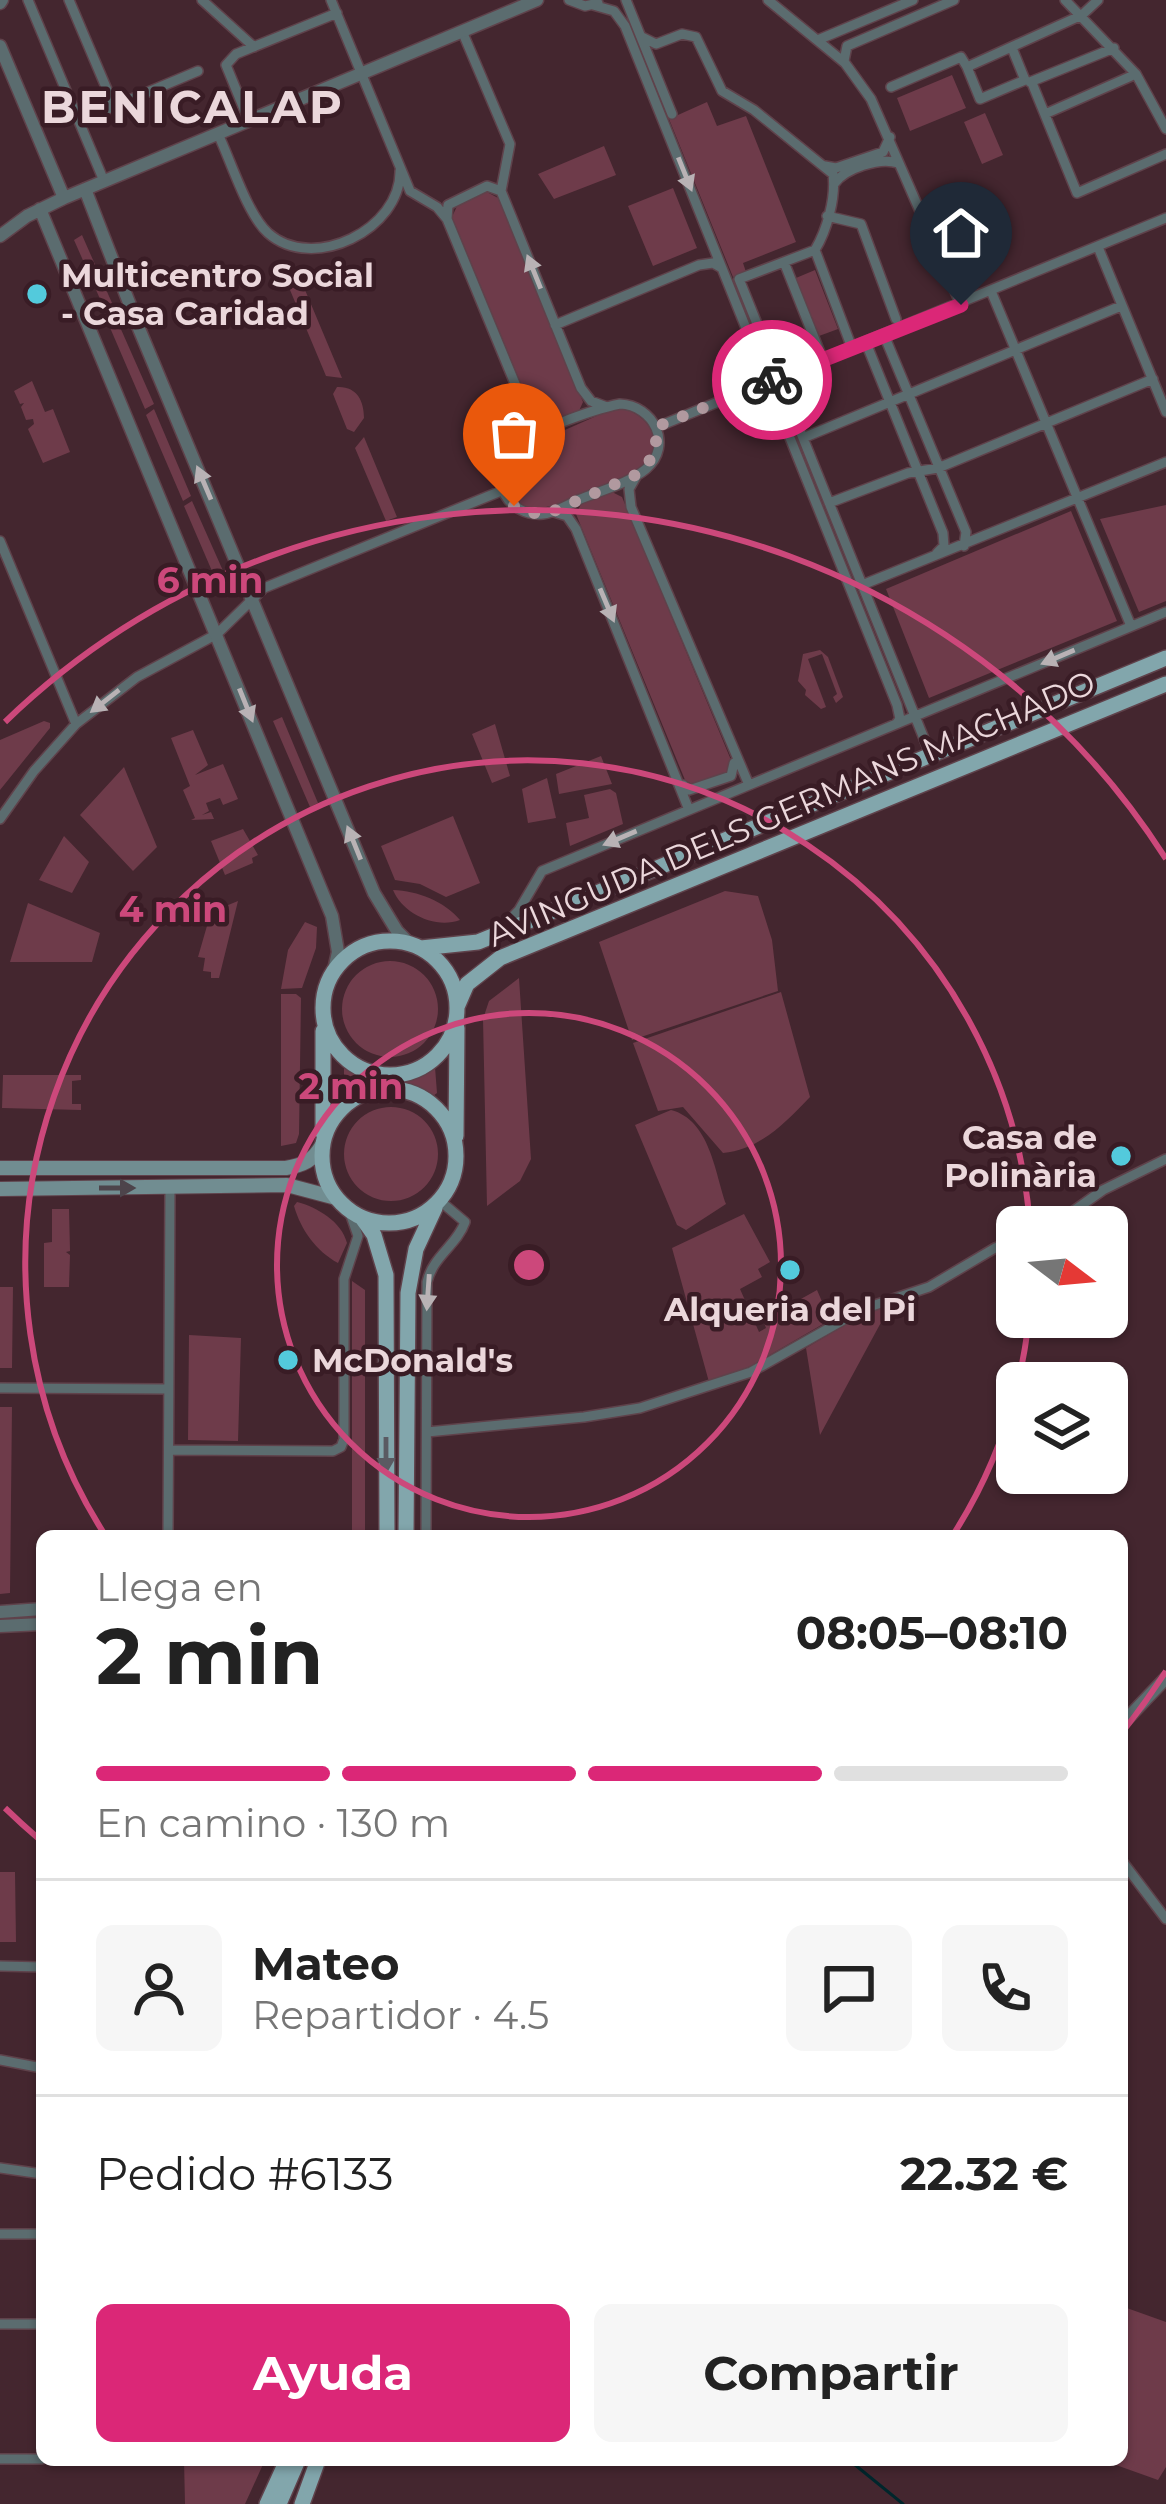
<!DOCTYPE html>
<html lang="es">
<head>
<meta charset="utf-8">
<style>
  :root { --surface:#fff; --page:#f6f6f6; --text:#222; --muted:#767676; --line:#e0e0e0; --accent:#db2777 }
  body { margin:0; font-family:Montserrat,sans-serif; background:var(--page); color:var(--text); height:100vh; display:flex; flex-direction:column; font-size:45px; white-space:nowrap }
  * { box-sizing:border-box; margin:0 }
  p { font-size:39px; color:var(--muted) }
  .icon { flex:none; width:66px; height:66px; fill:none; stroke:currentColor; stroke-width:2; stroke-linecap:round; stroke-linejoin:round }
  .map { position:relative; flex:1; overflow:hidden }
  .side { position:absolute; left:36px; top:1530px; width:1092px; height:936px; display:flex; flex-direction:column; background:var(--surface); border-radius:18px; box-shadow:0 3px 9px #0004 }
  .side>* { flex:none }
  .needle { width:78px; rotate:106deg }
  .tools { position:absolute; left:996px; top:1206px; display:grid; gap:24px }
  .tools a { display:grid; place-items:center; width:132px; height:132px; border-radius:18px; background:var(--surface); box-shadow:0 3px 9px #0004; font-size:60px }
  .pin { position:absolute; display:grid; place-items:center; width:102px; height:102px; color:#fff; margin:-123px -51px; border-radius:50% 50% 50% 0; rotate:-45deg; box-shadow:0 0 12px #0007 }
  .pin .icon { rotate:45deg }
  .courier { position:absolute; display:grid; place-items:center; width:120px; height:120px; margin:-60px; border:9px solid #db2777; border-radius:50%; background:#fff; color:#222; box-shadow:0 3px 15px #0007 }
  .headline em { font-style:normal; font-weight:700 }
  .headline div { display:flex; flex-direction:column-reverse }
  .headline { display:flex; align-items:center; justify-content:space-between; height:204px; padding:0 60px }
  h1 { font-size:78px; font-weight:700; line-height:90px }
  .bar { display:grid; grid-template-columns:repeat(4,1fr); gap:18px 12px; align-content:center; height:144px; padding:0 60px }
  .bar i { height:15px; border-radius:9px; background:var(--line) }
  .bar .on { background:var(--accent) }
  .bar p { grid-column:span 4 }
  .line { display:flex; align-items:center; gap:30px; padding:0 60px; border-top:3px solid var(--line) }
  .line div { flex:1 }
  .round { display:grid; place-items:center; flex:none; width:126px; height:126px; border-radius:18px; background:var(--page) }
  .button { display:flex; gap:24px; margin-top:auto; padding:24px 60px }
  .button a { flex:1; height:138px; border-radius:18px; background:var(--accent); color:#fff; font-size:48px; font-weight:700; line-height:138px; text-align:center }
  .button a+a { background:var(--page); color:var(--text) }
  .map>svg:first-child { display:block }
  .green { fill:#6e3b4a }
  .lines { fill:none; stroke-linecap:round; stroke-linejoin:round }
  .stream { stroke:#00262c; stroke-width:3 }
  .minor-casing { stroke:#5f424b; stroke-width:12 }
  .tertiary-casing { stroke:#5f424b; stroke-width:15 }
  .secondary-casing { stroke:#5f424b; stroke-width:16 }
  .primary-casing { stroke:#5f424b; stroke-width:18 }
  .minor { stroke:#5b6c6f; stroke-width:9 }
  .tertiary { stroke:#5b6c6f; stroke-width:12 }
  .secondary { stroke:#718d91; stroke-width:14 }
  .primary { stroke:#82a6ac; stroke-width:15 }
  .oneway { fill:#b9b2b5 }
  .oneway2 { fill:#4d444b }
  .oneway3 { fill:#5a5a62 }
  .done { stroke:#b1999f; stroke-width:12; stroke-dasharray:0 21.6 }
  .route { stroke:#db2777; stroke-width:15 }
  .ring { fill:none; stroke:#cc487b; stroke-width:6 }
  .poi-dot { fill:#53cadc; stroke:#391c25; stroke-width:4.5 }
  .labels { text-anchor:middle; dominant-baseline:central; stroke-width:9; stroke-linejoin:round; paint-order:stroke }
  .poi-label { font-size:33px; font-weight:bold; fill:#ebd7db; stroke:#391c25; text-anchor:start }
  .street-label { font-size:33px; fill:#ebd7db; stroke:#391c25 }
  .district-label { font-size:45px; font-weight:bold; letter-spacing:3px; fill:#ebd7db; stroke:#391c25 }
  .centre { fill:#cc487b; stroke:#391c25; stroke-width:6 }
  .ring-label { font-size:36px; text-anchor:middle; font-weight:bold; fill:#cc487b; stroke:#391c25; stroke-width:9; stroke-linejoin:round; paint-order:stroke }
</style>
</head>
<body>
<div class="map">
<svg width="1166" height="2504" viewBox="0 0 1166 2504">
  <rect width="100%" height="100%" fill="#44262f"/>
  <path class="green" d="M952 75 966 108 910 131 897 98Z
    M707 102 717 126 746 116 796 242 743 263 746 272 733 277 669 119Z
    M985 113 1003 155 982 164 964 122Z
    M604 146 616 175 554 199 538 174Z
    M673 188 697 248 653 266 628 206Z
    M487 192 498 198 504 211 583 402 578 413 544 425 535 418 452 217 458 204Z
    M82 235 116 312 108 317 74 240Z
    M815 270 838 329 819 336 796 278Z
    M300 272V278L342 378 326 376 285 278Z
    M116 318 154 404 145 409 108 323Z
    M32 381 45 412 53 409 70 452 43 463 28 429 34 424 33 419 26 420 21 407 24 403 20 404 14 391Z
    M337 387C357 386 364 401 364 418L354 432 347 429 333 394Z
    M622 408C652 416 669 449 637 469 618 481 561 507 539 508 528 509 522 505 513 499L504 478 513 453 610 410Z
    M154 409 191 496 183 501 146 415Z
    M364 437 397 517 386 521 355 448Z
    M612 492 622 497 731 760 730 771 695 786 685 780 576 514 581 504Z
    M192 501 228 582 221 592 184 506Z
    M1166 505V601L1139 612 1100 519Z
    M1071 511 1117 621 929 698 886 589Z
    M820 650 828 657 843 697 836 703 833 697 837 694 822 654 808 659 826 707 821 709 805 695 806 690 798 681 803 654Z
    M282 717 318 803 310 807 273 721Z
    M44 721 50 723V728L0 790V740Z
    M495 724 510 776 492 783 472 734Z
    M193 730 208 765 195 775 223 764 238 799 223 805 220 798 206 803 209 811 202 815 211 812 214 819 191 820 195 818 183 790 190 786 171 738Z
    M601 756 612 784 559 794 556 774Z
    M124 767 157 847 133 871 80 815Z
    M547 778 556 818 528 823 522 789Z
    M610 789 616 793 623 824 570 846 566 823 589 818 584 795Z
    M453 816 480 883 446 897 420 884 395 880 381 846Z
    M243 829 258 855 252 858 253 863 225 875 211 841Z
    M64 836 89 862 72 893 39 880Z
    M393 890C418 891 444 901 460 920 435 929 403 914 393 890Z
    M725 891 758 896 772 940 778 991 632 1040 599 942Z
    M238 901 219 978H211V972L203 971 205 958 198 957 211 912Z
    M28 903 100 933 92 962H10Z
    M305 922 317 927 316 948 302 988 281 989 288 950Z
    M342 1009a48 48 0 1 1 96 0a48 48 0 1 1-96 0Z
    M519 978 531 1159 520 1181 487 1206 483 1019 489 1001Z
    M781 992 810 1097C786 1122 760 1150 723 1153L683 1107 658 1111 633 1043Z
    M281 994H296L301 998 299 1134 296 1143 281 1146Z
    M348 1066C380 1084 402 1079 435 1067L437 1093 433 1096C402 1080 380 1082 348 1095L344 1092V1069Z
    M3 1075H81V1080L72 1081V1104H81V1110L2 1108Z
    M344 1154a47 47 0 1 1 94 0a47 47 0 1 1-94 0Z
    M671 1110C710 1120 715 1173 726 1204L686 1230 677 1225 635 1125Z
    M297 1202C317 1207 342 1222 347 1243L338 1263C316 1251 301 1230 294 1206Z
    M52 1209H69L70 1251 66 1252 70 1255 69 1287H44V1243L52 1242Z
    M744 1214 770 1262 758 1269 762 1277 740 1289 759 1332 766 1328 763 1320 817 1290 830 1320 751 1366 709 1382 672 1248Z
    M352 1281 365 1290V1536H352Z
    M0 1287H13L12 1368H0Z
    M891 1304 820 1435 806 1348 877 1306Z
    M189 1335 241 1338 238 1441 188 1440Z
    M0 1407H12L10 1593 0 1594Z
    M0 1872H15L16 1942H0Z
    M1124 2307 1166 2322V2467L1158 2480 1102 2460H1122Z
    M184 2460H265L245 2504H185Z"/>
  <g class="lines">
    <path class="stream" d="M849 2460 903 2504"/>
    <defs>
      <path id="minor" d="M28 0 104 181
        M69 0 114 106
        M202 0 254 47
        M331 0 410 191 437 207 447 219 530 420 528 436 523 440
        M569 0 585 6 598 3
        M626 0 672 114
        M768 0 845 63 871 99 961 305
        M1065 0 1136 74 1166 129
        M593 5 614 11 625 26 897 705 900 719 896 724
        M462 31 510 144 501 191 581 388 591 401 607 407
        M642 37 656 44 682 34 696 37 722 91 754 110 833 174C836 198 827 230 815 250L739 279 931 756
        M820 39 913 0
        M1012 48 1025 80 980 99 967 67 1082 15 1098 0
        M844 61 847 46 954 0
        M1030 82 1114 48
        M1032 83 1077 193 1166 154
        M891 87 961 57 967 67
        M1045 114 1136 74
        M79 121 198 71
        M249 121 226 65 236 54 337 13
        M218 134C231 161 247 214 268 233 313 273 401 229 400 171
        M825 166 836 168 883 152 890 137
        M834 184C845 168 880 157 898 163
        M827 216 861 224 896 319
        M447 219 448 205 487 186 501 191
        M1098 247 1166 412
        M815 250 852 348
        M784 262 823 360
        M991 291 1131 626
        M555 325 699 265 713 263 722 268
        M884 335 966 532 964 546
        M866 343 943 533 944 546 937 553
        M620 404C653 405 674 445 646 469 628 484 599 491 578 500 567 505 554 513 543 514 508 517 486 478 509 451 524 433 595 409 620 404Z
        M657 427 1166 218
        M803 438 1121 306
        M637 475 629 489 631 507 749 785
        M829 503 908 473 938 468 1153 379
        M554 512 567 516 576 529 689 810
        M0 541 76 724
        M862 585 1166 462
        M683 785 689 790 731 776 734 763
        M0 819 34 771 76 724 137 677 217 634 264 588 501 491
        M503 927 519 910 542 871 1166 612
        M1051 1227 1103 1190 1166 1159
        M0 1388 168 1389
        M427 1432 584 1417 640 1408 751 1372 863 1309 929 1287 995 1248 1017 1240
        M169 1450 333 1451 341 1447 344 1439V1279L358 1236 349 1210
        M168 1536 170 1188
        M426 1536 427 1282C433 1256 457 1245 465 1222L439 1200
        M1122 1861 1166 1919
        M0 1966 42 1967
        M0 2060 42 2068
        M0 2168 42 2174
        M0 2234H42
        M0 2324H42
        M0 2459H42
        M59 2460H173"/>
      <path id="tertiary" d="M0 3 2 0
        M0 46 64 198
        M85 189 140 331 374 893 397 931 410 944
        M40 209 332 916 338 952 334 970
        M0 236 27 216 64 198 537 0
        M0 1612 42 1609
        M0 1626 42 1624
        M1122 1724 1166 1678"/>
      <path id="secondary" d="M0 1168H286C303 1165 313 1161 322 1145
        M0 1189 287 1185 336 1198"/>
      <path id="primary" d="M323 1008a67 67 0 1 1 134 0a67 67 0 1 1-134 0Z
        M421 948 478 942 1166 658
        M457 1007 467 984 500 958 1166 684
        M322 1156a67 67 0 1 1 134 0a67 67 0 1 1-134 0Z
        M323 1133V1031
        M456 1136 457 1028
        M362 1218 374 1235 386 1275 387 1536
        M406 1536 408 1293 416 1249 435 1208
        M267 2504 287 2460
        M279 2504 298 2460
        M302 2504 318 2460"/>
    </defs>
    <use href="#minor" class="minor-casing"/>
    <use href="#tertiary" class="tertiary-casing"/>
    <use href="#secondary" class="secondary-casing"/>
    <use href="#primary" class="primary-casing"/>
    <use href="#minor" class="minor"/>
    <use href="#tertiary" class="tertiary"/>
    <use href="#secondary" class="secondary"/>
    <use href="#primary" class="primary"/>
  </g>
  <defs><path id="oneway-solid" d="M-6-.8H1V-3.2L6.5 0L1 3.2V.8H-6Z" transform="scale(3)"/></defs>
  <g class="oneway">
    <use href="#oneway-solid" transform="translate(685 174) rotate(68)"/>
    <use href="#oneway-solid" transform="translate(534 272) rotate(-112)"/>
    <use href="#oneway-solid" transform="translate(204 483) rotate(-113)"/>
    <use href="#oneway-solid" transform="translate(607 605) rotate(67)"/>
    <use href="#oneway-solid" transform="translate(1058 657) rotate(157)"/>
    <use href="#oneway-solid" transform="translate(105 701) rotate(142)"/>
    <use href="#oneway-solid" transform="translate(246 705) rotate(68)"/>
    <use href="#oneway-solid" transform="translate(620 838) rotate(157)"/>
    <use href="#oneway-solid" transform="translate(354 843) rotate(-112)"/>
    <use href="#oneway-solid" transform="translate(428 1292) rotate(94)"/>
  </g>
  <use class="oneway2" href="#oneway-solid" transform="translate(117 1188)"/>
  <use class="oneway3" href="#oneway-solid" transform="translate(386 1455) rotate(90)"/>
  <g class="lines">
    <path class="done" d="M514 506 532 513H549L638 474 656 453V427L772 380"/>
    <path class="route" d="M772 380 961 305"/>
  </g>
  <g class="ring">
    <circle cx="529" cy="1265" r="252"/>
    <path d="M1029 1318A503 503 0 0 1 1018 1382M1016 1391A503 503 0 0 1 953 1535M105 1535A503 503 0 1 1 1030 1226"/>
    <path d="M1166 1671A755 755 0 0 1 1124 1730M39 1839A755 755 0 0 1 5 1808M5 722A755 755 0 0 1 1166 859"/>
  </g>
  <g class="poi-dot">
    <circle cx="37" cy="294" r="12"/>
    <circle cx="1121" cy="1156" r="12"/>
    <circle cx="790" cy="1270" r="12"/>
    <circle cx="288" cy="1360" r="12"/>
  </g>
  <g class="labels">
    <g class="poi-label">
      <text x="61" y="275">Multicentro Social<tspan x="61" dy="38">- Casa Caridad</tspan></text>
      <text x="1097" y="1137" text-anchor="end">Casa de<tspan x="1097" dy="38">Polinària</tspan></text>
      <text x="790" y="1309" text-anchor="middle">Alqueria del Pi</text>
      <text x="312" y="1360">McDonald's</text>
    </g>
    <g class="street-label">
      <text transform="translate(791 808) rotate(-23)">AVINGUDA DELS GERMANS MACHADO</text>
    </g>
    <g class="district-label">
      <text x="193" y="106">BENICALAP</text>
    </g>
  </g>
  <circle cx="529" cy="1265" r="18" class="centre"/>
  <g class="ring-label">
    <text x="210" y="593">6 min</text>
    <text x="173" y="922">4 min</text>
    <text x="351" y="1099">2 min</text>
  </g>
</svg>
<div class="tools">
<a><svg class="needle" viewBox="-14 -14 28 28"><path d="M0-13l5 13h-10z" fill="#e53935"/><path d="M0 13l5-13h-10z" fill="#767676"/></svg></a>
<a><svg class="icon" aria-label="layers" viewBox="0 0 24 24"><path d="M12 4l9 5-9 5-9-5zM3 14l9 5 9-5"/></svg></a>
</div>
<div class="pin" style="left:514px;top:506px;background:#ea580c"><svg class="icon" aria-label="bag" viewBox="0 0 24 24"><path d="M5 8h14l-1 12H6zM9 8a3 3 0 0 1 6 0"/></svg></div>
<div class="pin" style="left:961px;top:305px;background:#1f2937"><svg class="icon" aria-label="home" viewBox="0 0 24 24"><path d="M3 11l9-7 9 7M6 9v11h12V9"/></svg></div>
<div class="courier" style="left:772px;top:380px"><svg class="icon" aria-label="bike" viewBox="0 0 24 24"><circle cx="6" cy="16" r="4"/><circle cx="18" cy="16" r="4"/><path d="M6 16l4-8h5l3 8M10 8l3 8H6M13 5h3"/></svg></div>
<section class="side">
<div class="headline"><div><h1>2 min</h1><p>Llega en</p></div><em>08:05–08:10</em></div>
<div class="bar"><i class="on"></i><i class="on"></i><i class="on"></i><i></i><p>En camino · 130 m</p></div>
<div class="line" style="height:216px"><a class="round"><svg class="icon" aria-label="person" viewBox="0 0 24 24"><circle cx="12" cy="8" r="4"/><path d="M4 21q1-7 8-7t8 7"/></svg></a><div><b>Mateo</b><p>Repartidor · 4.5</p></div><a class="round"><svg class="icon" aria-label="chat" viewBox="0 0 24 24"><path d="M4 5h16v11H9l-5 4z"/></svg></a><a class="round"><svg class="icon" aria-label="phone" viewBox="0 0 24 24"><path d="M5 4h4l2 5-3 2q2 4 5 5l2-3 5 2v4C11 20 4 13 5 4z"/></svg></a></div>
<div class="line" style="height:156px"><div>Pedido #6133</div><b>22.32 €</b></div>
<div class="button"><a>Ayuda</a><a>Compartir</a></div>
</section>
</div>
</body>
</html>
